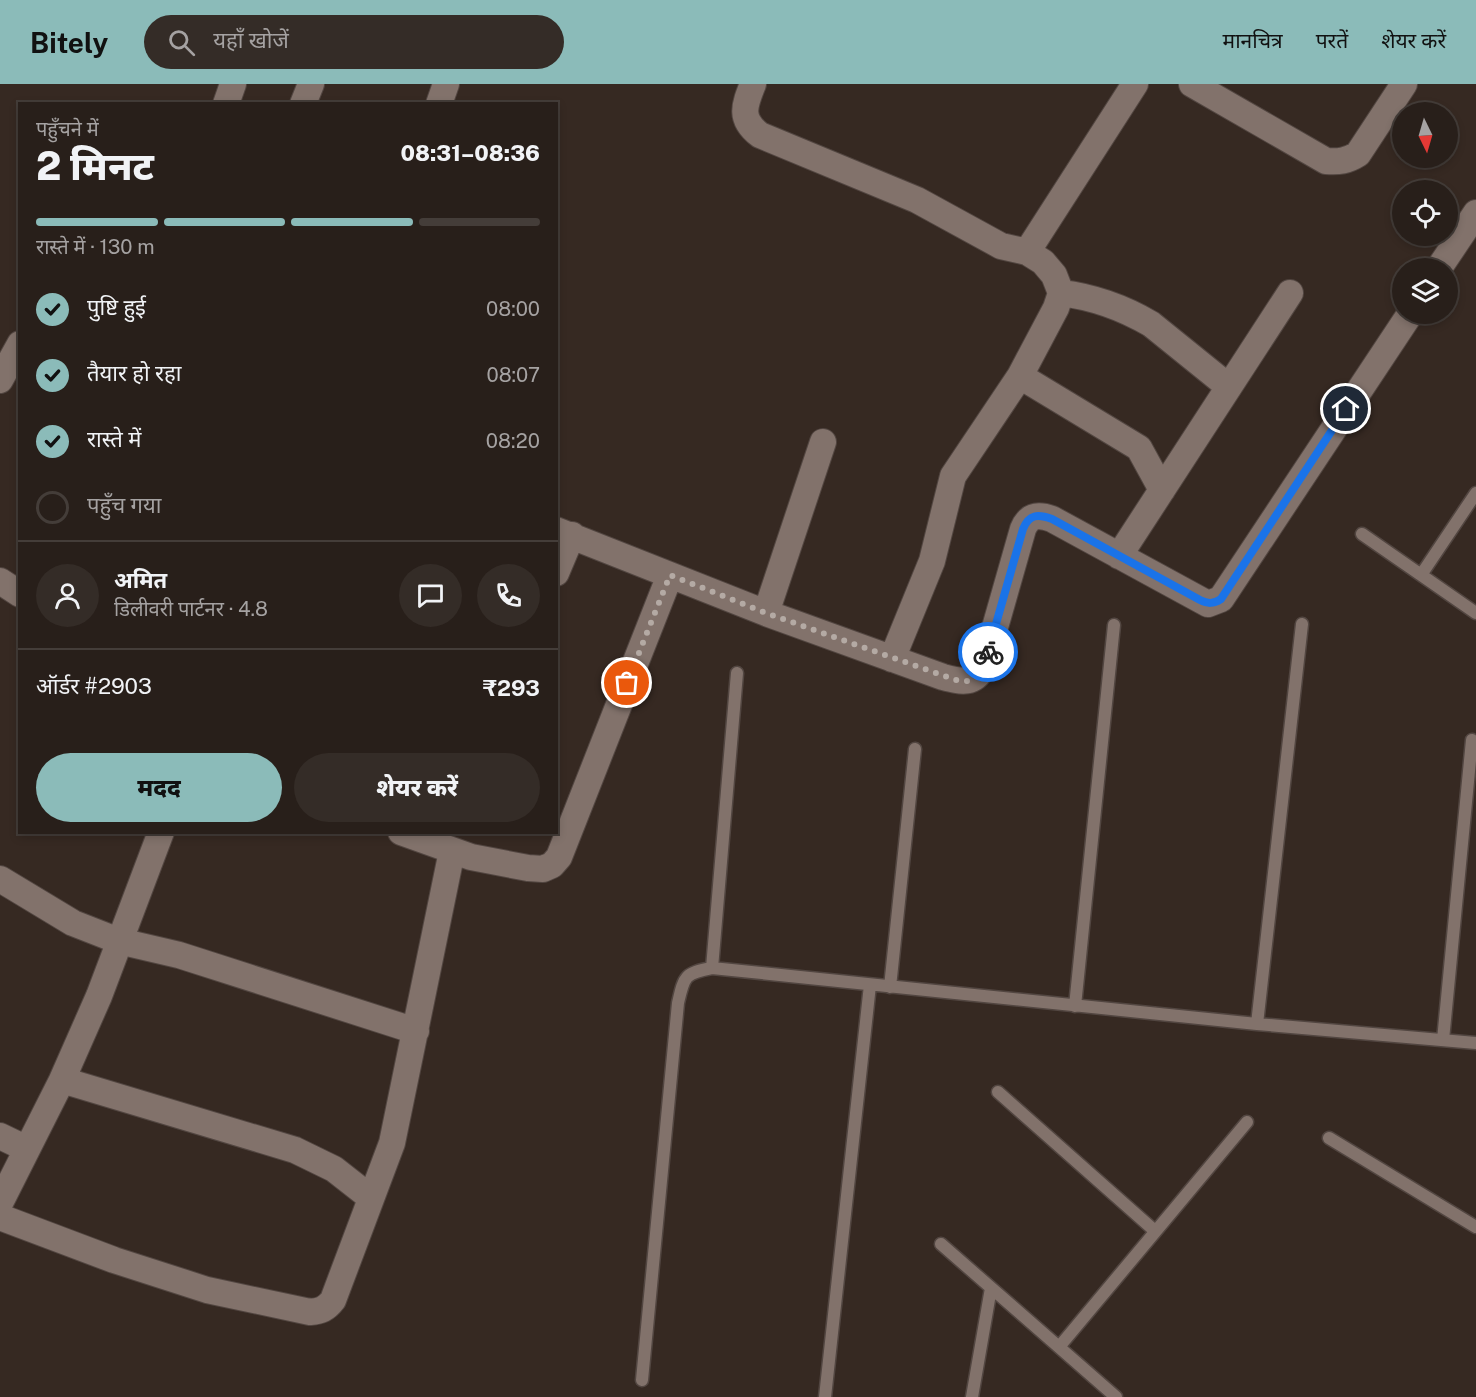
<!DOCTYPE html>
<html lang="hi">
<head>
<meta charset="utf-8">
<style>
  :root { --surface:#281f1a; --page:#342c27; --text:#f1f3f6; --muted:#a5a2a2; --line:#443d39; --accent:#8bbbb9 }
  body { margin:0; font-family:"Public Sans","Noto Sans Devanagari",sans-serif; background:var(--page); color:var(--text); height:100vh; display:flex; flex-direction:column; font-size:22px; white-space:nowrap }
  * { box-sizing:border-box; margin:0 }
  p { font-size:20px; color:var(--muted) }
  .icon { flex:none; width:33px; height:33px; fill:none; stroke:currentColor; stroke-width:2; stroke-linecap:round; stroke-linejoin:round }
  .map { position:relative; flex:1; overflow:hidden }
  .sheet { position:absolute; left:18px; top:18px; width:540px; height:732px; display:flex; flex-direction:column; background:var(--surface); border-radius:0px; box-shadow:0 3px 9px #0003,0 0 0 2px var(--line) }
  .sheet>* { flex:none }
  .needle { width:39px; rotate:175deg }
  .controls { position:absolute; left:1392px; top:18px; display:grid; gap:12px }
  .controls a { display:grid; place-items:center; width:66px; height:66px; border-radius:50%; background:var(--surface); box-shadow:0 3px 9px #0003,0 0 0 2px var(--line); font-size:30px }
  .pin { position:absolute; display:grid; place-items:center; width:51px; height:51px; color:#fff; margin:-26px; border:3px solid #fff; border-radius:50%; box-shadow:0 2px 6px #0007 }
  .courier { position:absolute; display:grid; place-items:center; width:60px; height:60px; margin:-30px; border:4px solid #1a73e8; border-radius:50%; background:#fff; color:#222; box-shadow:0 2px 8px #0007 }
  .headline em { font-style:normal; font-weight:800 }
  .headline div { display:flex; flex-direction:column-reverse }
  .headline { display:flex; align-items:center; justify-content:space-between; height:102px; padding:0 18px }
  h1 { font-size:39px; font-weight:800; line-height:45px }
  .bar { display:grid; grid-template-columns:repeat(4,1fr); gap:9px 6px; align-content:center; height:72px; padding:0 18px }
  .bar i { height:8px; border-radius:4px; background:var(--line) }
  .bar .on { background:var(--accent) }
  .bar p { grid-column:span 4 }
  .line { display:flex; align-items:center; gap:15px; padding:0 18px; border-top:2px solid var(--line) }
  .line div { flex:1 }
  .round { display:grid; place-items:center; flex:none; width:63px; height:63px; border-radius:32px; background:var(--page) }
  ol { padding:0 18px; list-style:none }
  li { display:flex; align-items:center; gap:18px; height:66px }
  li p { margin-inline-start:auto }
  li .icon { padding:6px; border-radius:50%; background:var(--accent); color:#111; stroke-width:4 }
  li:last-child { color:var(--muted) }
  li i { width:33px; height:33px; border:3px solid var(--line); border-radius:50% }
  .cta { display:flex; gap:12px; margin-top:auto; padding:12px 18px }
  .cta a { flex:1; height:69px; border-radius:36px; background:var(--accent); color:#111; font-size:24px; font-weight:800; line-height:69px; text-align:center }
  .cta a+a { background:var(--page); color:var(--text) }
  header { display:flex; align-items:center; gap:36px; box-sizing:border-box; height:84px; padding:0 30px; background:var(--accent); color:#111 }
  header strong { font-size:28px }
  nav { display:flex; gap:33px; margin-inline-start:auto; font-size:21px }
  .search { width:420px; height:54px; background:var(--page); display:flex; align-items:center; gap:15px; box-sizing:border-box; padding:0 21px; border-radius:33px; color:var(--muted); font-size:22px }
  .map>svg:first-child { display:block }
  .lines { fill:none; stroke-linecap:round; stroke-linejoin:round }
  .lane-casing { stroke:#524641; stroke-width:15 }
  .street-casing { stroke:#524641; stroke-width:28 }
  .lane { stroke:#82726b; stroke-width:12 }
  .street { stroke:#82726b; stroke-width:26 }
  .done { stroke:#b4aaa4; stroke-width:6; stroke-dasharray:0 10.8 }
  .route { stroke:#1a73e8; stroke-width:8 }
</style>
</head>
<body>
<header>
<strong>Bitely</strong>
<div class="search"><svg class="icon" aria-label="search" viewBox="0 0 24 24"><circle cx="10" cy="10" r="6"/><path d="M15 15l6 6"/></svg>यहाँ खोजें</div>
<nav><a>मानचित्र</a><a>परतें</a><a>शेयर करें</a></nav>
</header>
<div class="map">
<svg width="1476" height="1313" viewBox="0 0 1476 1313">
  <rect width="100%" height="100%" fill="#362922"/>
  <g class="lines">
    <defs>
      <path id="lane" d="M1362 450 1476 529
        M1421 491 1476 409
        M712 884 737 589
        M890 903 915 665
        M1075 922 1114 541
        M1257 940 1302 540
        M1443 956 1472 656
        M998 1008 1155 1147
        M1329 1054 1476 1143
        M941 1160 1116 1313
        M1059 1263 1247 1038
        M642 1296 678 919C684 893 684 889 712 884L1257 940 1476 959
        M825 1313 870 901
        M972 1313 991 1204"/>
      <path id="street" d="M753 0C744 22 739 35 760 51L917 116 1001 162 1027 168 1043 178 1054 191 1061 209 1056 224 1020 292 953 392 932 477 892 575
        M1192 0 1326 77C1339 78 1347 77 1358 70L1404 0
        M226 20 233 0
        M303 20 311 0
        M439 20 446 0
        M1027 168 1135 0
        M1439 184 1476 129
        M1061 209C1094 213 1122 223 1151 240L1229 303
        M1020 292 1139 364 1162 406
        M0 296 20 260
        M556 446 766 529 943 593C962 598 974 601 984 582L1023 445C1029 431 1038 430 1052 435L1208 520 1221 515 1410 230
        M1119 472 1290 209
        M556 489 572 451
        M0 497 20 510
        M766 529 823 358
        M401 748 471 773 528 784 543 785 552 781 559 773 670 491
        M0 795 73 839 119 857 179 871 416 947
        M62 996 295 1066 334 1085 371 1114
        M0 1052 27 1065
        M0 1119 62 996 99 912 161 748
        M0 1133 114 1176 207 1206 310 1228C321 1227 326 1225 333 1216L392 1059 452 767"/>
    </defs>
    <use href="#lane" class="lane-casing"/>
    <use href="#street" class="street-casing"/>
    <use href="#lane" class="lane"/>
    <use href="#street" class="street"/>
  </g>
  <g class="lines">
    <path class="done" d="M627 599 670 491 766 529 956 596 968 597 978 592 988 568"/>
    <path class="route" d="M988 568 1023 445C1029 430 1038 430 1052 435L1200 516C1208 520 1213 520 1221 515L1346 325"/>
  </g>
</svg>
<div class="controls">
<a><svg class="needle" viewBox="-14 -14 28 28"><path d="M0-13l5 13h-10z" fill="#e53935"/><path d="M0 13l5-13h-10z" fill="#a5a2a2"/></svg></a>
<a><svg class="icon" aria-label="locate" viewBox="0 0 24 24"><circle cx="12" cy="12" r="6"/><path d="M12 2v4M12 18v4M2 12h4M18 12h4"/></svg></a>
<a><svg class="icon" aria-label="layers" viewBox="0 0 24 24"><path d="M12 4l9 5-9 5-9-5zM3 14l9 5 9-5"/></svg></a>
</div>
<div class="pin" style="left:627px;top:599px;background:#ea580c"><svg class="icon" aria-label="bag" viewBox="0 0 24 24"><path d="M5 8h14l-1 12H6zM9 8a3 3 0 0 1 6 0"/></svg></div>
<div class="pin" style="left:1346px;top:325px;background:#1f2937"><svg class="icon" aria-label="home" viewBox="0 0 24 24"><path d="M3 11l9-7 9 7M6 9v11h12V9"/></svg></div>
<div class="courier" style="left:988px;top:568px"><svg class="icon" aria-label="bike" viewBox="0 0 24 24"><circle cx="6" cy="16" r="4"/><circle cx="18" cy="16" r="4"/><path d="M6 16l4-8h5l3 8M10 8l3 8H6M13 5h3"/></svg></div>
<section class="sheet">
<div class="headline"><div><h1>2 मिनट</h1><p>पहुँचने में</p></div><em>08:31–08:36</em></div>
<div class="bar"><i class="on"></i><i class="on"></i><i class="on"></i><i></i><p>रास्ते में · 130 m</p></div>
<ol>
<li><svg class="icon" aria-label="check" viewBox="0 0 24 24"><path d="M5 12l5 5 9-10"/></svg>पुष्टि हुई<p>08:00</p></li>
<li><svg class="icon" aria-label="check" viewBox="0 0 24 24"><path d="M5 12l5 5 9-10"/></svg>तैयार हो रहा<p>08:07</p></li>
<li><svg class="icon" aria-label="check" viewBox="0 0 24 24"><path d="M5 12l5 5 9-10"/></svg>रास्ते में<p>08:20</p></li>
<li><i></i>पहुँच गया</li>
</ol>
<div class="line" style="height:108px"><a class="round"><svg class="icon" aria-label="person" viewBox="0 0 24 24"><circle cx="12" cy="8" r="4"/><path d="M4 21q1-7 8-7t8 7"/></svg></a><div><b>अमित</b><p>डिलीवरी पार्टनर · 4.8</p></div><a class="round"><svg class="icon" aria-label="chat" viewBox="0 0 24 24"><path d="M4 5h16v11H9l-5 4z"/></svg></a><a class="round"><svg class="icon" aria-label="phone" viewBox="0 0 24 24"><path d="M5 4h4l2 5-3 2q2 4 5 5l2-3 5 2v4C11 20 4 13 5 4z"/></svg></a></div>
<div class="line" style="height:78px"><div>ऑर्डर #2903</div><b>₹293</b></div>
<div class="cta"><a>मदद</a><a>शेयर करें</a></div>
</section>
</div>
</body>
</html>
